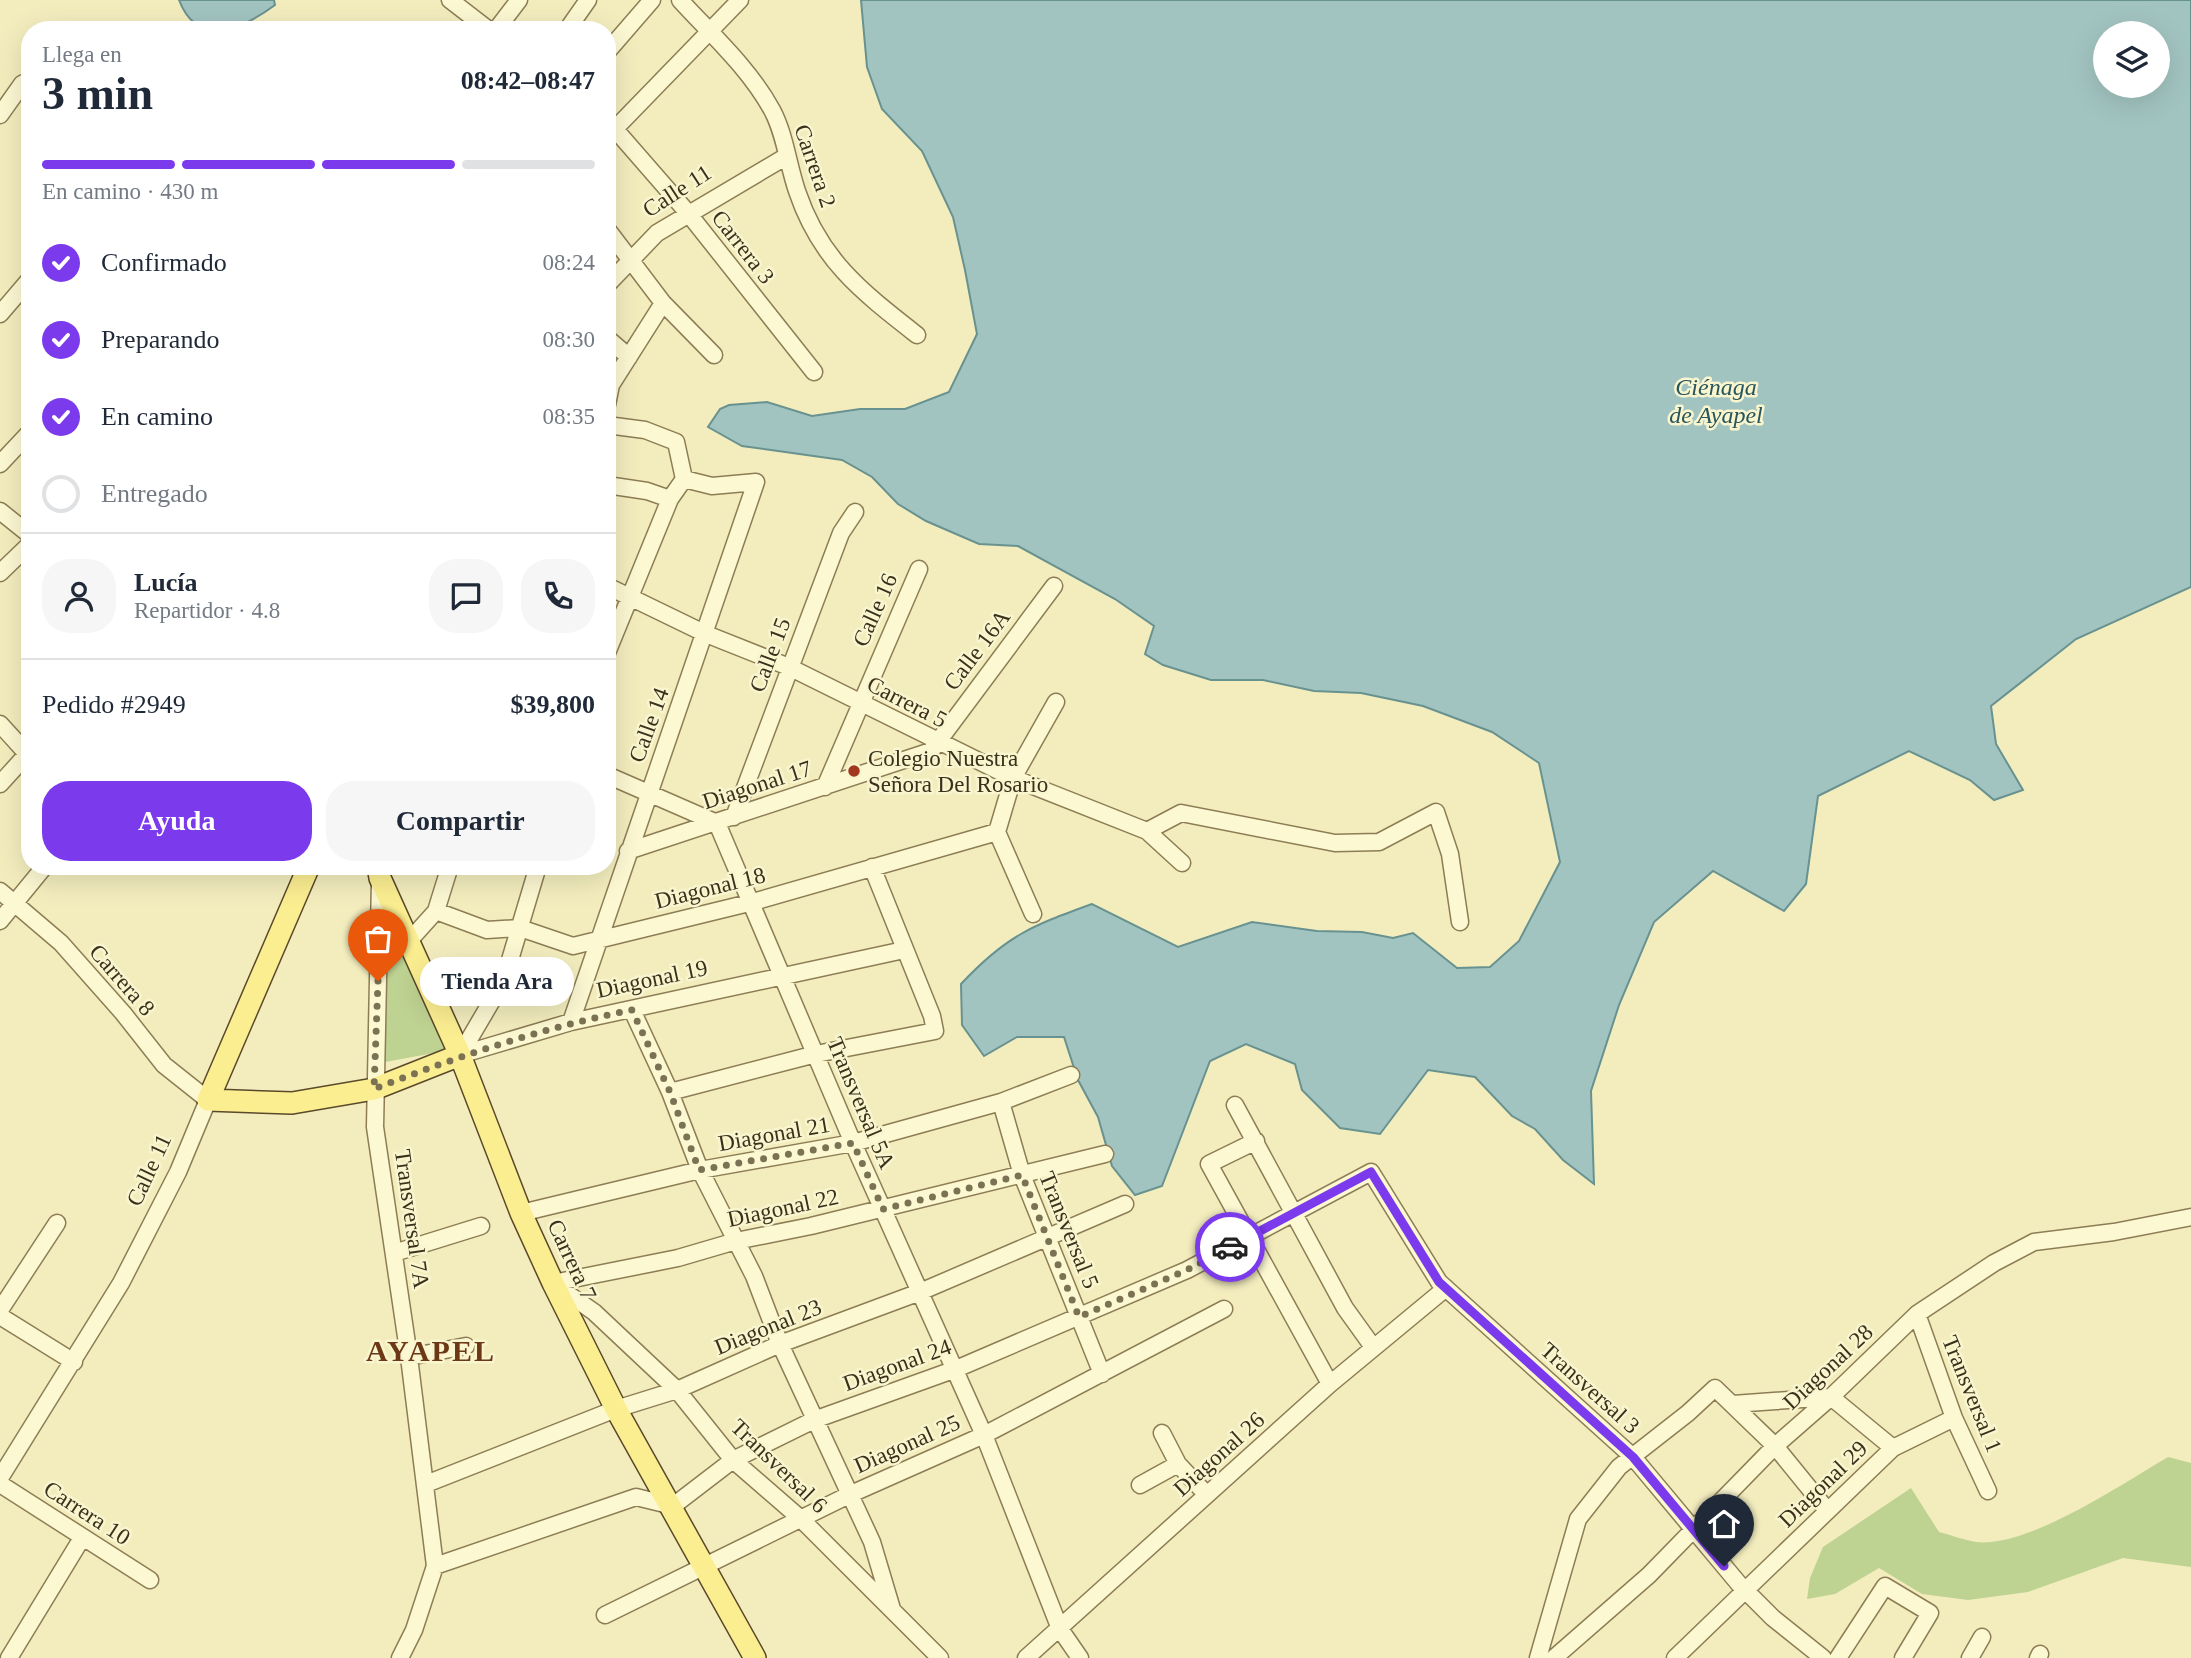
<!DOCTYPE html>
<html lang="es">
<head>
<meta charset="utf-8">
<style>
  :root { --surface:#fff; --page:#f6f6f7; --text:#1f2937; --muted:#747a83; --line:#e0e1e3; --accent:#7c3aed }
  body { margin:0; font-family:Georgia,serif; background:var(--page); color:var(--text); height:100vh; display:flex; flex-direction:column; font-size:26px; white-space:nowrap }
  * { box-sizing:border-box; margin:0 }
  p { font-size:23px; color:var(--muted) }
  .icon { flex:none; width:38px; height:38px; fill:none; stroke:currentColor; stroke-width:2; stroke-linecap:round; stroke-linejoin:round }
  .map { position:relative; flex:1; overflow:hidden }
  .sheet { position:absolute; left:21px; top:21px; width:595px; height:854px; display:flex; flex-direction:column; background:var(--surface); border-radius:28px; box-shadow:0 7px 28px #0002 }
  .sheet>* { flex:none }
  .buttons { position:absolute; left:2093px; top:21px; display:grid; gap:14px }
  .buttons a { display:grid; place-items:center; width:77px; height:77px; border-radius:50%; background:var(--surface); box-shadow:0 7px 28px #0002; font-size:35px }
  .pin { position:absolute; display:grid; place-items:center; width:60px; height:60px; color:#fff; margin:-72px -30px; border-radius:50% 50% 50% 0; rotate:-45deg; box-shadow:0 0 7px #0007 }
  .pin .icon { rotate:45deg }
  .courier { position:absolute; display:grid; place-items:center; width:70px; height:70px; margin:-35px; border:5px solid #7c3aed; border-radius:50%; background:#fff; color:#222; box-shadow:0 2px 9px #0007 }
  .bubble { position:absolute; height:49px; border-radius:24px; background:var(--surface); box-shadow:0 7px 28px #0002; font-size:23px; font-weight:600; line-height:49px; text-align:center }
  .summary em { font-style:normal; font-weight:600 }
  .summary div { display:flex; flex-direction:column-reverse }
  .summary { display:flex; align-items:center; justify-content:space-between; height:119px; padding:0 21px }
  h1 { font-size:46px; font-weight:600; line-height:52px }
  .bar { display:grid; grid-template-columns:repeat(4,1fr); gap:10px 7px; align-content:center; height:84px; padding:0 21px }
  .bar i { height:9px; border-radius:5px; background:var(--line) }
  .bar .active { background:var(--accent) }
  .bar p { grid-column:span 4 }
  .line { display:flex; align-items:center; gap:18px; padding:0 21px; border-top:2px solid var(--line) }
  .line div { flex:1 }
  .round { display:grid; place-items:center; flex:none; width:74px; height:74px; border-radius:28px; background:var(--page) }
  ol { padding:0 21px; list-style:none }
  li { display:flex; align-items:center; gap:21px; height:77px }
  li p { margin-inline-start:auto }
  li .icon { padding:7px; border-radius:50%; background:var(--accent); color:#fff; stroke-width:4 }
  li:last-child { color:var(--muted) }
  li i { width:38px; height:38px; border:4px solid var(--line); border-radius:50% }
  .action { display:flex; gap:14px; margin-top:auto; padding:14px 21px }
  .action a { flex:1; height:80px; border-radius:28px; background:var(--accent); color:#fff; font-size:28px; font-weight:600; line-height:80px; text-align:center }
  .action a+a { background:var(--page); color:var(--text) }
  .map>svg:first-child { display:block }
  .green { fill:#bed291 }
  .water { fill:#a2c4c0; stroke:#689290; stroke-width:2; fill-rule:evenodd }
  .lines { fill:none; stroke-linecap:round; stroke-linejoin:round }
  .minor-casing { stroke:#8d7d55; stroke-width:19 }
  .major-casing { stroke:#5a492a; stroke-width:24 }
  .minor { stroke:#fcf8d2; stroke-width:16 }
  .major { stroke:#fbee91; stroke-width:21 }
  .done { stroke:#7b7254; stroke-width:7; stroke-dasharray:0 12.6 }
  .route { stroke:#7c3aed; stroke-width:9 }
  .poi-dot { fill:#a3361e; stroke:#f9f5ce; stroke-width:2.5 }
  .labels { text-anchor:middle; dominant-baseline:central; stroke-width:5; stroke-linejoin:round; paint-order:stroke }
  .street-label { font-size:23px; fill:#3b301b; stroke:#f9f5ce }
  .poi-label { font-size:23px; fill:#3b301b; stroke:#f9f5ce; text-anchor:start }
  .water-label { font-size:24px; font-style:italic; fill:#28565c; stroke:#f9f5ce }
  .district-label { font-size:30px; font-weight:bold; letter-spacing:2px; fill:#6c3815; stroke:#f9f5ce }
</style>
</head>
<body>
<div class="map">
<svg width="2191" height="1658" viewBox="0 0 2191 1658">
  <rect width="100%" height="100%" fill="#f3edbe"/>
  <path class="green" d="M389 920 445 1051 385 1062 383 922Z
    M2168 1457 2191 1463V1567L2123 1558 2028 1592 1968 1600 1922 1594 1879 1568 1835 1594 1807 1599 1810 1578 1823 1547 1911 1488 1939 1532C1951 1535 1964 1540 1976 1542 2028 1548 2122 1484 2168 1457Z"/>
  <path class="water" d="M179 0H274L275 5C244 28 198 50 179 0Z
    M861 0H2191V587L2076 639 1991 706 1996 744 2023 790 1994 800 1970 780 1909 751 1818 796 1806 884 1784 911 1713 871 1654 922 1619 1005 1591 1091 1594 1184 1563 1160 1535 1129 1512 1116 1475 1077 1428 1070 1380 1134 1340 1128 1302 1090 1295 1064 1246 1044 1210 1061 1162 1186 1135 1195 1112 1166 1098 1117 1078 1080 1064 1037H1017L984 1056 962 1025 961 984C1006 936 1031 926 1092 904L1178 947 1252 922 1317 931 1362 932 1393 938 1413 933 1457 968 1490 967 1519 941 1560 862 1539 763 1492 732 1423 706 1361 693 1314 691 1263 680H1211L1163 665 1145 654 1154 626 1115 599 1018 546 979 544 926 521 898 504 872 477 842 460 742 446 708 427 720 409 729 405 767 402 812 416 860 409H905L949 392 977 334 965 270 953 217 922 151 882 109 867 67ZM2105 33H2158V86H2105Z"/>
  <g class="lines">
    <defs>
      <path id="minor" d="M450 0 489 30
        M680 0C711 34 749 68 772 110 785 134 788 165 797 191 820 260 862 292 917 335
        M496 30 519 0
        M567 30 588 0
        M607 52 652 0
        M0 115 22 84 30 80
        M607 120 688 213 814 372
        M607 137 740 0
        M607 229 663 303 714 355
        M607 285 657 233 787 156
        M0 314 30 279
        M607 338 629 357
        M607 405 611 385 663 303
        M607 425 645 430 676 442 684 479 670 499 607 653
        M0 464 30 432
        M607 485 647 491 670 499
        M0 511 30 535
        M0 573 30 544
        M607 586 706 634 789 667 1013 778 1147 831 1182 863
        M0 724 30 757
        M607 775 717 823 853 1143 984 1435 1060 1629 1080 1658
        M0 784 30 751
        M825 787 919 569
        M734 817 841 533 855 512
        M1147 831 1181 813 1335 843 1379 842 1436 812 1450 854 1460 922
        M997 832 1013 778 1056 702
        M997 832 1033 914
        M628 851 931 751 1054 586
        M380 880 375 1127 409 1357 435 1566 414 1630 400 1658
        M0 891 61 943 123 1013 164 1065 208 1100 178 1172 121 1283 0 1478
        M436 911 487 930 520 928 573 946 753 902 997 832
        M0 921 45 866
        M409 941 436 911 450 866
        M632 1010 670 1092 700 1170 754 1276 780 1344 872 1542 892 1609
        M571 1022 756 482 712 486 684 479
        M460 1055 571 1022 904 950
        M460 1055 504 980 538 866
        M670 1092 816 1054 935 1031 932 1016 872 867
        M1001 1102 1022 1175 1102 1374
        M1235 1105 1345 1308 1373 1347
        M1256 1141 1209 1164 1330 1384
        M521 1213 700 1170 853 1143 1001 1102 1071 1075
        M394 1253 481 1226
        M553 1283 678 1258 736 1241 811 1226 1105 1154
        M555 1285 594 1312 677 1390 733 1460 801 1519 940 1658
        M0 1310 57 1223
        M1917 1314 1954 1418 1988 1491
        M0 1316 74 1362
        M409 1357 466 1346
        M1831 1397 1893 1448
        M1733 1404 1831 1397
        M1162 1433 1178 1464 1207 1495
        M0 1484 150 1580
        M426 1484 616 1409 677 1390 780 1344 920 1292 1125 1204
        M1140 1485 1178 1464
        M435 1566 636 1497 673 1506 733 1460 814 1420 956 1369 1187 1270 1371 1172 1439 1282 1633 1457 1739 1584 1773 1618 1823 1658
        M605 1615 851 1494 984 1435 1224 1309
        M9 1658 82 1538
        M1026 1658 1330 1384 1446 1288
        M1538 1658 1578 1519 1619 1467 1688 1413 1715 1388 1775 1446 1827 1510
        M1554 1658 1649 1575 1775 1446 1831 1397 1917 1314 1994 1263 2034 1242 2114 1232 2191 1217
        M1675 1658 1893 1448 1954 1418
        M1838 1658 1885 1586 1930 1613 1903 1658
        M1970 1658 1982 1637
        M2038 1658 2040 1654"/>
      <path id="major" d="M309 866 208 1100 292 1103 374 1089 460 1055
        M378 866 380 878 460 1055 521 1213 553 1283 616 1409 755 1658"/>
    </defs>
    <use href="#minor" class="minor-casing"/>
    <use href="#major" class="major-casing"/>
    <use href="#minor" class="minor"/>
    <use href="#major" class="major"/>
  </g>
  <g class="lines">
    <path class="done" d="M378 981 374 1089C459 1056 542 1028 632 1010L670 1092 699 1170 853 1143 883 1209 1022 1175 1079 1317 1187 1270 1230 1247"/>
    <path class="route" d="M1230 1247 1371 1172 1439 1282 1633 1457 1724 1566"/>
  </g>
  <circle class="poi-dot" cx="854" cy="771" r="7"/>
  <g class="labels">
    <g class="street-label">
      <text transform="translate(815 166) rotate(71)">Carrera 2</text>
      <text transform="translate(677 191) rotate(-33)">Calle 11</text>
      <text transform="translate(743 247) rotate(52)">Carrera 3</text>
      <text transform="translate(875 610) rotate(-66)">Calle 16</text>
      <text transform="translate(977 650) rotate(-53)">Calle 16A</text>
      <text transform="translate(770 655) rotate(-69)">Calle 15</text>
      <text transform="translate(907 702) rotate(27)">Carrera 5</text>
      <text transform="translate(649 725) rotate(-70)">Calle 14</text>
      <text transform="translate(757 785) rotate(-18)">Diagonal 17</text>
      <text transform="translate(710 888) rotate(-14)">Diagonal 18</text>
      <text transform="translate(652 979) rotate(-12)">Diagonal 19</text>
      <text transform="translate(122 980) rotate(49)">Carrera 8</text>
      <text transform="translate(861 1103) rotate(67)">Transversal 5A</text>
      <text transform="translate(774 1134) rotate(-10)">Diagonal 21</text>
      <text transform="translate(149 1170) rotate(-65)">Calle 11</text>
      <text transform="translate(783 1208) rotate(-12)">Diagonal 22</text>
      <text transform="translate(412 1219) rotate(82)">Transversal 7A</text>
      <text transform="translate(1069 1230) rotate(68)">Transversal 5</text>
      <text transform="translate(572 1260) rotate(65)">Carrera 7</text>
      <text transform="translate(768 1327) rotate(-22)">Diagonal 23</text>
      <text transform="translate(897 1365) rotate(-20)">Diagonal 24</text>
      <text transform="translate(1828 1367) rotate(-43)">Diagonal 28</text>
      <text transform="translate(1590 1388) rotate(42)">Transversal 3</text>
      <text transform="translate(1972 1394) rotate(68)">Transversal 1</text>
      <text transform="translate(907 1444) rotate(-24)">Diagonal 25</text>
      <text transform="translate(1219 1454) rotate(-42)">Diagonal 26</text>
      <text transform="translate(779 1466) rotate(44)">Transversal 6</text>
      <text transform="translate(1823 1484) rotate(-44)">Diagonal 29</text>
      <text transform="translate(87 1513) rotate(33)">Carrera 10</text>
    </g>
    <g class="poi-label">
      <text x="868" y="758">Colegio Nuestra<tspan x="868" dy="26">Señora Del Rosario</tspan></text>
    </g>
    <g class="water-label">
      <text x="1716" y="387">Ciénaga<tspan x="1716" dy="28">de Ayapel</tspan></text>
    </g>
    <g class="district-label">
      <text x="431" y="1350">AYAPEL</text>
    </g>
  </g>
</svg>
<div class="buttons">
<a><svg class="icon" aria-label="layers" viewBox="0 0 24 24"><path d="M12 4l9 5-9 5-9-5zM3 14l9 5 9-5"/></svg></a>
</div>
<div class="pin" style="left:378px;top:981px;background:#ea580c"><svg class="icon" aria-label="bag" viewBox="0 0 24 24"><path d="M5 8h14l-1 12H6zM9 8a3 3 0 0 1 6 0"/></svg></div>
<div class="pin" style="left:1724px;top:1566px;background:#1f2937"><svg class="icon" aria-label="home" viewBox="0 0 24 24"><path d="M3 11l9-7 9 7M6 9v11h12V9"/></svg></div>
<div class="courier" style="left:1230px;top:1247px"><svg class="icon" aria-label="car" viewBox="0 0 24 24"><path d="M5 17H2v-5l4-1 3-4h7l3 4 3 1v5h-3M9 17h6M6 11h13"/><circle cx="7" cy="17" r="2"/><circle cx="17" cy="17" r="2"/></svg></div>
<div class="bubble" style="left:420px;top:957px;width:154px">Tienda Ara</div>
<section class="sheet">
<div class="summary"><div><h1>3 min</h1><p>Llega en</p></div><em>08:42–08:47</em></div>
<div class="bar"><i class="active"></i><i class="active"></i><i class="active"></i><i></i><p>En camino · 430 m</p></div>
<ol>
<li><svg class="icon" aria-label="check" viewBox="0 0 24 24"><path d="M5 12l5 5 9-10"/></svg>Confirmado<p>08:24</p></li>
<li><svg class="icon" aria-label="check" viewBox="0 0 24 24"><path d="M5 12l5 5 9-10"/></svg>Preparando<p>08:30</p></li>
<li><svg class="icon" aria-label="check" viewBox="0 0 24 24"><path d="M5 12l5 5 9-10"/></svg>En camino<p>08:35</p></li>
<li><i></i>Entregado</li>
</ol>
<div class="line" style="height:126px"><a class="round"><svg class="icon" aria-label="person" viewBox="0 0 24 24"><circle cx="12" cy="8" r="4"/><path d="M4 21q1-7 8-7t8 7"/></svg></a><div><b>Lucía</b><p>Repartidor · 4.8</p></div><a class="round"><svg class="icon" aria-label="chat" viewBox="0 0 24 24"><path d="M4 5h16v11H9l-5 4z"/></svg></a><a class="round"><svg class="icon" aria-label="phone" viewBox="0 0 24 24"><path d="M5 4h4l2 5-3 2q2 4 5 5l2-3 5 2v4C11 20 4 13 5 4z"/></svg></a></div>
<div class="line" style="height:91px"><div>Pedido #2949</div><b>$39,800</b></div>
<div class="action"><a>Ayuda</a><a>Compartir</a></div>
</section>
</div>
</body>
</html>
